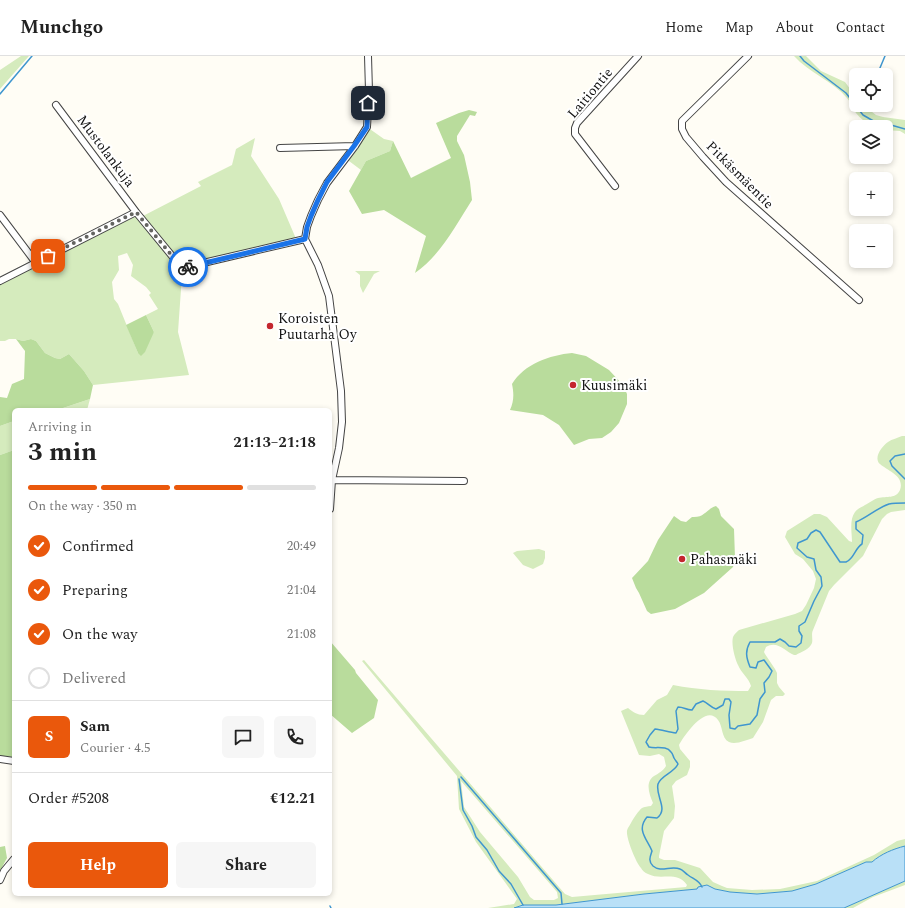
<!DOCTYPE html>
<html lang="en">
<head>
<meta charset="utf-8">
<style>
  :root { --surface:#fff; --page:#f6f6f6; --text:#222; --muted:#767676; --line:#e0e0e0; --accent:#ea580c }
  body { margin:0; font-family:Spectral,serif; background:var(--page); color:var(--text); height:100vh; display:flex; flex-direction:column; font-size:15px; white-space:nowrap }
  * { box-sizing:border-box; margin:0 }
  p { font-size:13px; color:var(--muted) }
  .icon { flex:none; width:22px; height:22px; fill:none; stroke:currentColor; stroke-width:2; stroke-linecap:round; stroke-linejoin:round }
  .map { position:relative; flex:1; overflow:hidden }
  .side { position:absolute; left:12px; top:352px; width:320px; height:488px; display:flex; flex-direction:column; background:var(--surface); border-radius:6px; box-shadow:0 2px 6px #0003 }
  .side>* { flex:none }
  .fabs { position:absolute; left:849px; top:12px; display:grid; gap:8px }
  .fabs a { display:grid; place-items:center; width:44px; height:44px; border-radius:6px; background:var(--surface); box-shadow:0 2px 6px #0003; font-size:20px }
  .pin { position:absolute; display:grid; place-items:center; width:34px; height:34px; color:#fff; margin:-17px; border-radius:8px; box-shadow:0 2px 6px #0006 }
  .courier { position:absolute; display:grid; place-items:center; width:40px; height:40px; margin:-20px; border:3px solid #1a73e8; border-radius:50%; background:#fff; color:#222; box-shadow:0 1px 5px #0007 }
  .overview em { font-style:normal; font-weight:700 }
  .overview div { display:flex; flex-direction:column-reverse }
  .overview { display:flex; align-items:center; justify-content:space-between; height:68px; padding:0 16px }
  h1 { font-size:26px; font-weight:700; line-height:30px }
  .bar { display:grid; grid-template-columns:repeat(4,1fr); gap:6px 4px; align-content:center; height:48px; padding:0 16px }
  .bar i { height:5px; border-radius:3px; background:var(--line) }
  .bar .on { background:var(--accent) }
  .bar p { grid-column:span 4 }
  .line { display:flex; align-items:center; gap:10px; padding:0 16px; border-top:1px solid var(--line) }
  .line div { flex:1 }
  .round { display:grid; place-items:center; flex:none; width:42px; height:42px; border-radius:6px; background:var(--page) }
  ol { padding:0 16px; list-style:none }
  li { display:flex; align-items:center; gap:12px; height:44px }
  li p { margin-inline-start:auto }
  li .icon { padding:4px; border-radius:50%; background:var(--accent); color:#fff; stroke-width:4 }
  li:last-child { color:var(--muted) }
  li i { width:22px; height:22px; border:2px solid var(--line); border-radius:50% }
  .action { display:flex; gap:8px; margin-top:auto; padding:8px 16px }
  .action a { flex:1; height:46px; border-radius:6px; background:var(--accent); color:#fff; font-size:16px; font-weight:700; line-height:46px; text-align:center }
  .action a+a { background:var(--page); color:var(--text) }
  header { display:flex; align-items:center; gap:24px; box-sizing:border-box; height:56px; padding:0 20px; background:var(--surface); border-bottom:1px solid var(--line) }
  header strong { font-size:19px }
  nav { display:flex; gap:22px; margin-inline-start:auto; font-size:14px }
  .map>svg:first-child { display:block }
  .green { fill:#d5ebbd; fill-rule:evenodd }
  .forest { fill:#b9dc9c }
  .water { fill:#b9e0f7; stroke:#3f96cf }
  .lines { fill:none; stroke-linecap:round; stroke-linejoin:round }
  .stream { stroke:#3f96cf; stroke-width:1.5 }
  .street-casing { stroke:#444; stroke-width:8 }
  .street { stroke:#fff; stroke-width:6 }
  .done { stroke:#646461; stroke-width:4; stroke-dasharray:0 7.2 }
  .route { stroke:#1a73e8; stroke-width:5 }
  .poi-dot { fill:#c4262e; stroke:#fff; stroke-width:1.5 }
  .labels { text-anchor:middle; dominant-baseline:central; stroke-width:4; stroke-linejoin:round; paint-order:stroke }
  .street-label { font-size:14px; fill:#111; stroke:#fff }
  .poi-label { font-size:14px; fill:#111; stroke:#fff; text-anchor:start }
</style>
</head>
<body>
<header>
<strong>Munchgo</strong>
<nav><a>Home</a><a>Map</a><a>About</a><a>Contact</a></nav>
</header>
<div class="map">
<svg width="905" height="852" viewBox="0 0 905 852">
  <rect width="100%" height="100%" fill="#fffdf5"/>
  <path class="green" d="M21 0H29L0 33V14Z
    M794 0H806L821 15 845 26 856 41V49H863L876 59 883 61 905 64V78L900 75 886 74V71C880 71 874 72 868 68 862 64 857 59 853 53 851 49 850 45 847 42 833 25 809 17 794 0Z
    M367 71 384 83 393 85 390 95 366 105 361 114 345 102Z
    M255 82 251 100 279 143 297 185 186 211 182 219 178 276 189 319 93 329 84 315 69 298 60 303 55 302 45 297 36 285 31 283 23 285 16 283H9L5 285H0V225L136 156 141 161 201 130 198 126 232 109 236 93ZM127 197 133 209 131 220 146 231 151 237 149 239 158 253 146 259 154 276 138 297 118 248 114 243 112 226 119 214 118 200Z
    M355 215H380L374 218 363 237 360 230V219Z
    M90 343 87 354H57Z
    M14 365V394L0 399V370Z
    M902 380H905V454L891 456 887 458 882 463 863 500 834 529 829 535 813 574C811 578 813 583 812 587 810 593 801 596 796 599H794C785 595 777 584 766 591L764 596 765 598 775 613 777 617V627L779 631 785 638 783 640H776L771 644 763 666 753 682C746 684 736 689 729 686 721 682 723 670 718 664 706 647 684 680 679 689L680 693 690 705V711L687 719 676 725 672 730 675 750 674 762 664 775 659 800V802L664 804H675L700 812 713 826 722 830 727 832 752 834 780 833 817 825 874 799 897 785 905 783V790C893 793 881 798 872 806H866L816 828 792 835 757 838 730 836 715 833 706 829 697 833 644 838 556 849H523L514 852H488L514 848 517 843 476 786 459 753 457 720 362 605 364 604 565 838 572 841 686 831 687 829C677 814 661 825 648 818 645 817 642 814 641 812 636 807 626 782 627 775 627 773 630 769 631 767 633 763 639 754 642 752 644 751 648 750 651 750L653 747C649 738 645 726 654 720 659 717 663 715 666 710L664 701 659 698 650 700 639 699 621 655 628 652C633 656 637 659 644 659L657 644 667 639 673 629C698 634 723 635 748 635L751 630C749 622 741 617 738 609 735 603 731 588 733 581 734 578 737 576 739 574L795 558 802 555 806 549 814 532 816 523 813 515 803 503 795 498 785 481 787 475 814 458H820L827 461 849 485 852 486C852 477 849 464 855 456 857 453 862 451 865 449 869 447 874 443 878 442 887 440 896 443 900 434 905 420 888 415 880 408 873 402 882 390 888 386 892 383 898 382 902 380ZM461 725 557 836 558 842 554 844H534L530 841 518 821 480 776 464 751Z
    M539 493 545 495V502L543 508 533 513 523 509 513 497 517 495Z
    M905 825V829L873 841 853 852H844Z"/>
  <path class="forest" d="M469 54 477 56 475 60 470 59 457 80V85L464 99 470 126 472 144C456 169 440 200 415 217L426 180 384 154 362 158 349 135 366 105 390 95 393 85 411 122 451 102 436 67 459 57Z
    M146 259 154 276 145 296 141 300 138 297 126 269Z
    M16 283 23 285 31 283 36 285 45 297 55 302 60 303 69 298 84 315 93 329 90 343 57 354H14V365L0 370V341L7 342 12 328 24 323 25 295Z
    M572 297 586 300 609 314 623 329 627 338V348L619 367 611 376 602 382 589 383 574 389 559 369 543 359 510 354C514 345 514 338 512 328 524 308 550 299 572 297Z
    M14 394V701L0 700V399Z
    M716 450 719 453 721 460 734 473 735 502 733 511 704 537 675 553 651 558 647 555 639 537 636 532 632 522 648 505 658 484 674 460 681 465 686 466 692 461C705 462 706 453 716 450Z
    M330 585 355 614 356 617 378 644 374 662 352 677 330 658Z
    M5 790 7 802 0 815V791Z"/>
  <path class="water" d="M905 790V825L844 852H514L523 849H556L644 838 697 833 698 831 707 829 715 833 730 836 757 838 792 835 816 828 866 806H872C881 798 893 793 905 790Z"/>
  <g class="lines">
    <path class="stream" d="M800 0 804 5 846 37 863 59 877 67H884L905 73
      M877 19 885 0
      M0 38 32 0
      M905 398 895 400 890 405 892 410 905 423
      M461 721 561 837 562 848
      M459 723 463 754 472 770 476 781 487 794 499 815 511 828 523 849
      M702 831C699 824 693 823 688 819 685 817 683 814 680 813 671 809 661 817 653 810 648 805 650 801 652 795 647 783 636 774 647 761L657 762C669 753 655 740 658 728 661 719 674 717 678 708 677 706 675 704 674 702 673 700 673 698 671 696 666 689 656 693 649 691L646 686 650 679 655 673C662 674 669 676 676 677L678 673 676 655 678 651C684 651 686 654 692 654L696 648 703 645C708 647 710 651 716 653L723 649 725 643H729L731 646 729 659 730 672 735 673 738 670 750 668 757 659 760 643 765 636 764 627 769 621 772 615 764 604 758 606 756 612 750 611C746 601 745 595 750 586H775L780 583 785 586 789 590 796 591 801 587 802 580 799 575V570L805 566 814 545 822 530 821 521 816 514 814 503 807 501 797 492 798 487 807 483 811 477 816 474 820 476 840 506C842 506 844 506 846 506 854 503 855 492 862 488L863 479 856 473V466C868 461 877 452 889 448 894 447 900 447 905 447
      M330 850 331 852"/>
    <defs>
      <path id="street" d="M748 0 682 65V73L686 81 703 101 726 126 859 244
        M56 49 136 156
        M280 92 355 90
        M615 130 575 78V72L577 67 638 0
        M0 159 36 207
        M0 225 136 156 177 206 186 211 305 183
        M332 424 464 425
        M330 453 332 424 339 392 342 366 341 335 329 240 318 209 305 183 307 171 311 160 318 144 327 127 355 90 367 71 369 35 368 0
        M0 703 14 705
        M0 824 4 815 14 803"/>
    </defs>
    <use href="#street" class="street-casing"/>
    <use href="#street" class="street"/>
  </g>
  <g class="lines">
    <path class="done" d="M48 200 136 156 177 206 186 211H188"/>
    <path class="route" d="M188 211 305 183 307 171 311 160 318 144 327 126 354 90 367 71 368 47"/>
  </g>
  <g class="poi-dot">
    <circle cx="270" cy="270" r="4"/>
    <circle cx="573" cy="329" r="4"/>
    <circle cx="682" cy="503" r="4"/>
  </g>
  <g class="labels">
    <g class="street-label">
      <text transform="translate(590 37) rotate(-50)">Laitiontie</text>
      <text transform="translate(106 95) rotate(53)">Mustolankuja</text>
      <text transform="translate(740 119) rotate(45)">Pitkäsmäentie</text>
    </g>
    <g class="poi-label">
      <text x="278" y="262">Koroisten<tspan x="278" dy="16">Puutarha Oy</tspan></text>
      <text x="581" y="329">Kuusimäki</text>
      <text x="690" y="503">Pahasmäki</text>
    </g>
  </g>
</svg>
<div class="fabs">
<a><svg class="icon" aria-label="locate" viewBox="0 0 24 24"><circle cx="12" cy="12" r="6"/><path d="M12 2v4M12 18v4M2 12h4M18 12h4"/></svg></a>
<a><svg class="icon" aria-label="layers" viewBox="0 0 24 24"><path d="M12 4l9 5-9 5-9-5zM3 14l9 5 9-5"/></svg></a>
<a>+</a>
<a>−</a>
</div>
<div class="pin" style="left:48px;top:200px;background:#ea580c"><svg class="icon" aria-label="bag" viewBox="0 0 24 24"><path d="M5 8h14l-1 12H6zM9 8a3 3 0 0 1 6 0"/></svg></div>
<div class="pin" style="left:368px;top:47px;background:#1f2937"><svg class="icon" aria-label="home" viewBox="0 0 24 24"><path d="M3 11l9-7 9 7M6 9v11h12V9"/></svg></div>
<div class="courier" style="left:188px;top:211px"><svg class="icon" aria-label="bike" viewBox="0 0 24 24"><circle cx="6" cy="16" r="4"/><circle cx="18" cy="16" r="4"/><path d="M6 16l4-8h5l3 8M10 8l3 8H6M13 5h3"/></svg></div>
<section class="side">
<div class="overview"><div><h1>3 min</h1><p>Arriving in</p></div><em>21:13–21:18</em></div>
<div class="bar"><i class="on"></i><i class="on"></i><i class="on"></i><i></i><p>On the way · 350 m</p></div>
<ol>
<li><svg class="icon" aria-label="check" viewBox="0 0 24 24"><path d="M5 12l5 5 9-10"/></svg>Confirmed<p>20:49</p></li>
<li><svg class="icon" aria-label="check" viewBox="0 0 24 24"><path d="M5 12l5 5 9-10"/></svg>Preparing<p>21:04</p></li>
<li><svg class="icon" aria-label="check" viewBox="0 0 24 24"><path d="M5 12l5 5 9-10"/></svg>On the way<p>21:08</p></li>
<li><i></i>Delivered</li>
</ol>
<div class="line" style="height:72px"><b class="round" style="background:var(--accent);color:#fff">S</b><div><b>Sam</b><p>Courier · 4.5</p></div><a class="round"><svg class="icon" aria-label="chat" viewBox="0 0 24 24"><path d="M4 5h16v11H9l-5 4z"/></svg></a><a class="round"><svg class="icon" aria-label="phone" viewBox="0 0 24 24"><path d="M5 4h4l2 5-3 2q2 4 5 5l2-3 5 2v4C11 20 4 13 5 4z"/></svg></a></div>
<div class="line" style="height:52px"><div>Order #5208</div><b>€12.21</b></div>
<div class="action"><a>Help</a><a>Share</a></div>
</section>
</div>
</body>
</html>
